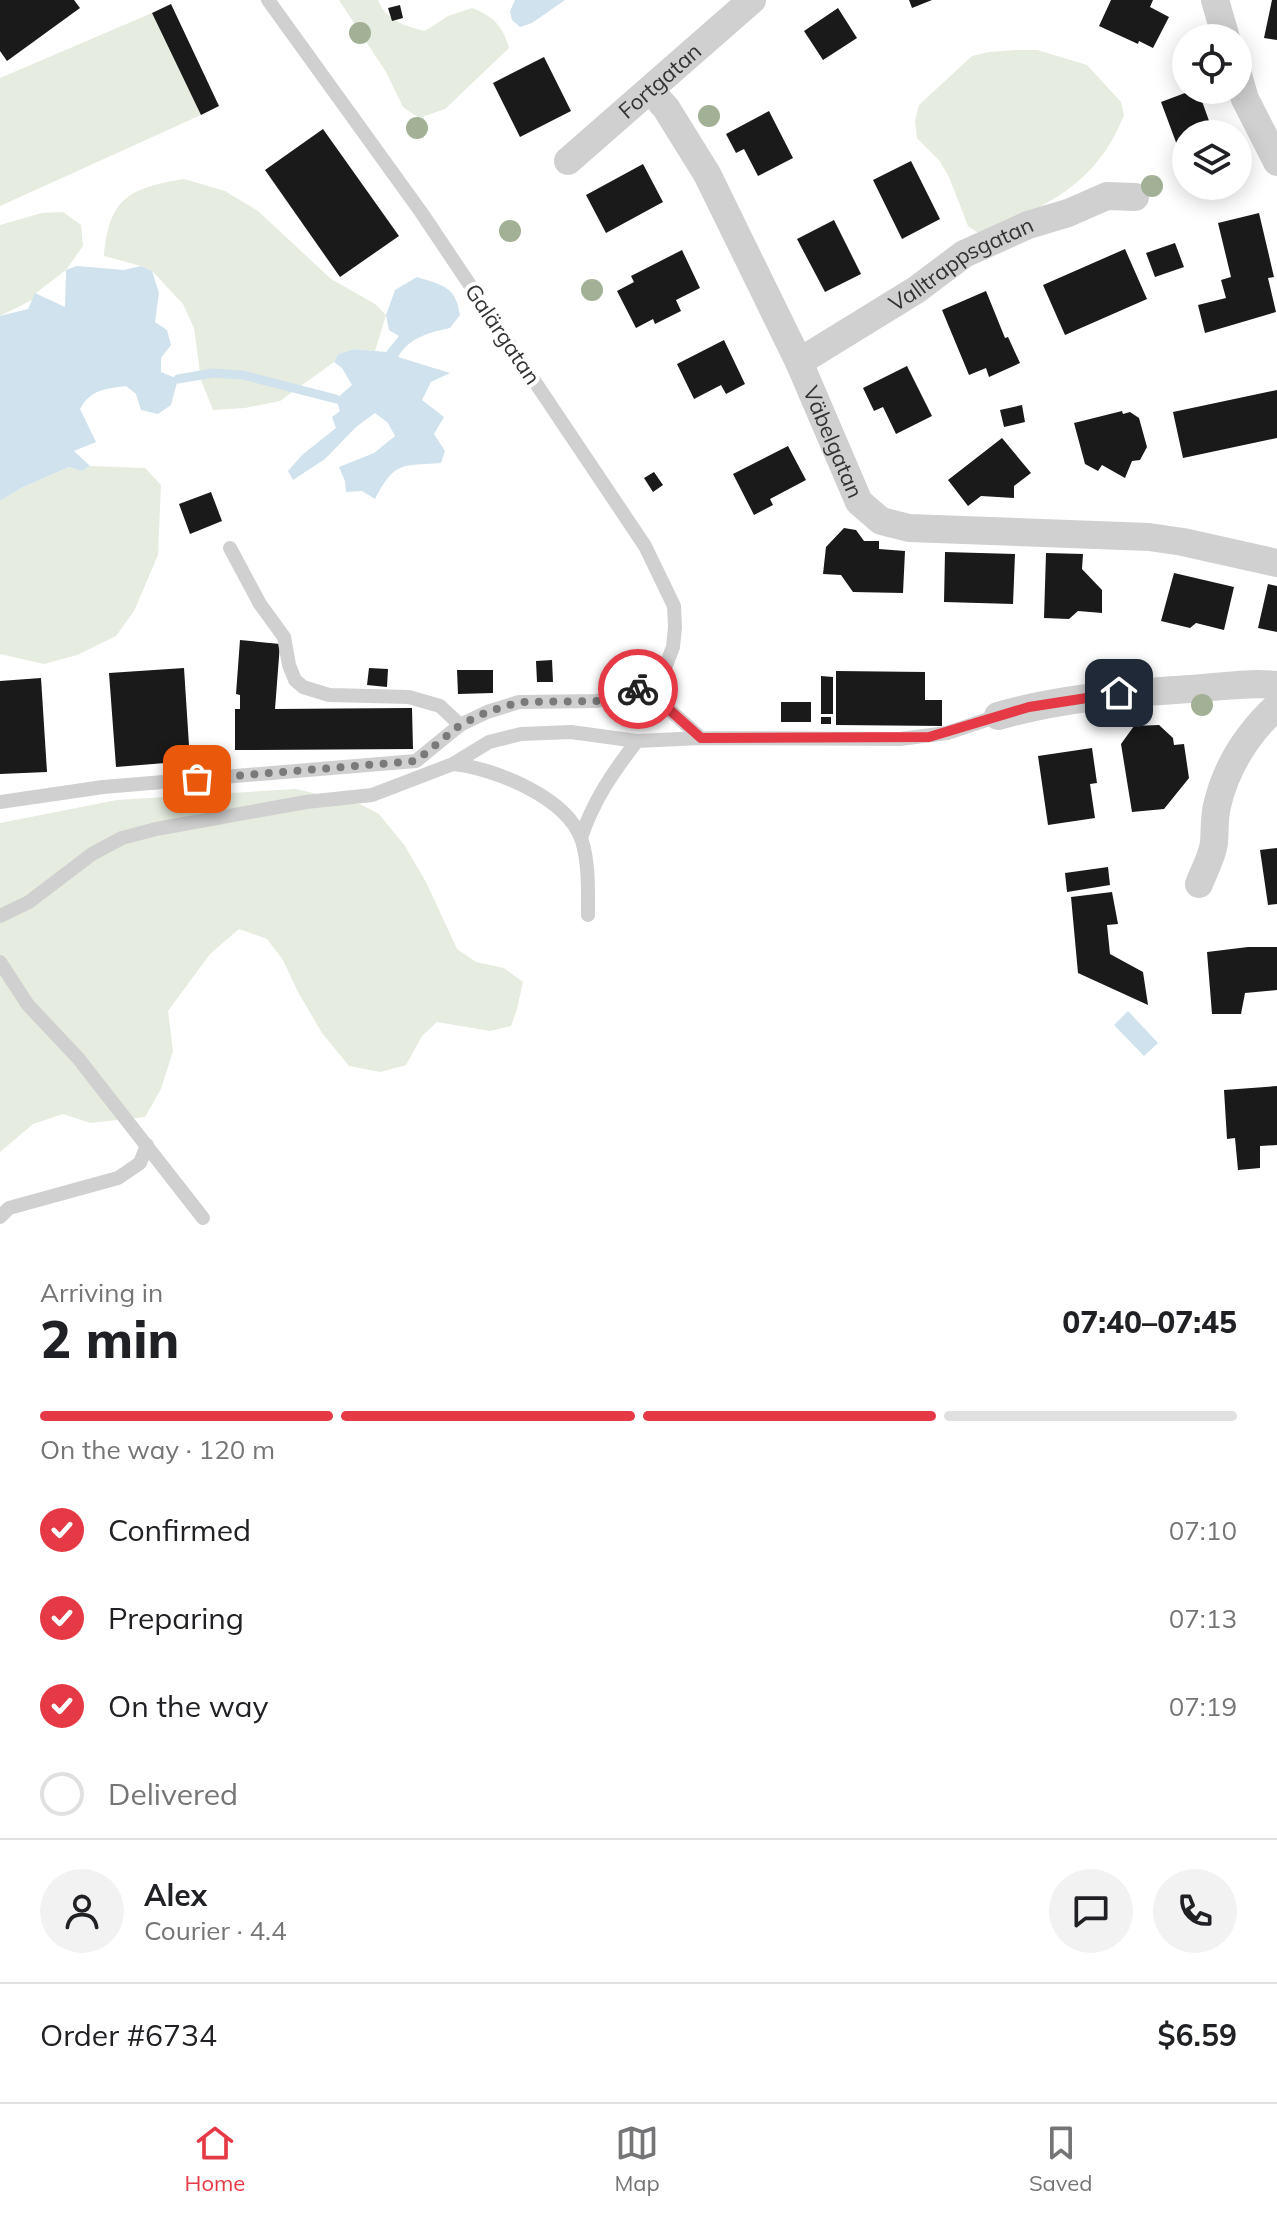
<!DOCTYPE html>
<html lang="en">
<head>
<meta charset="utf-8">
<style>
  :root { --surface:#fff; --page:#f2f2f2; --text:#202124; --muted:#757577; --line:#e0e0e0; --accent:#e63946 }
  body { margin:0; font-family:Mulish,sans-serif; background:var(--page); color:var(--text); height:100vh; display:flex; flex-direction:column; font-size:30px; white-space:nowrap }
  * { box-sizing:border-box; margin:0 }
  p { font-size:26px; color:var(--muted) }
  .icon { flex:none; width:44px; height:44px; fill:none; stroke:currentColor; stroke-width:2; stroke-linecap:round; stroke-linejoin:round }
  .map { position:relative; height:1254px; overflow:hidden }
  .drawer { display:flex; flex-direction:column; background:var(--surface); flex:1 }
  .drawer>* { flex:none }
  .controls { position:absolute; left:1172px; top:24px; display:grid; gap:16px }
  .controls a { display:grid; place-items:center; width:80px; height:80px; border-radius:50%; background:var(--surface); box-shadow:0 4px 20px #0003; font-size:40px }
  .pin { position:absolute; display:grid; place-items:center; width:68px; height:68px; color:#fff; margin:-34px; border-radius:16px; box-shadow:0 4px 12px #0006 }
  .courier { position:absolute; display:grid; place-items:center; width:80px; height:80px; margin:-40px; border:6px solid #e63946; border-radius:50%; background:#fff; color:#222; box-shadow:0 2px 10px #0007 }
  .overview em { font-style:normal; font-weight:800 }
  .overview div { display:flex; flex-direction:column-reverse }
  .overview { display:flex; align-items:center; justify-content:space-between; height:136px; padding:0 40px }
  h1 { font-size:52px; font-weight:800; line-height:60px }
  .bar { display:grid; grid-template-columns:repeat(4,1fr); gap:12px 8px; align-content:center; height:96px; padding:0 40px }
  .bar i { height:10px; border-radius:6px; background:var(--line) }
  .bar .on { background:var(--accent) }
  .bar p { grid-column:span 4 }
  .line { display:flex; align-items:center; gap:20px; padding:0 40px; border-top:2px solid var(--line) }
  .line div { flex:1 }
  .round { display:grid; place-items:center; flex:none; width:84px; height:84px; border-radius:42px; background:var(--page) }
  ol { padding:0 40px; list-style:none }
  li { display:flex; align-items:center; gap:24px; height:88px }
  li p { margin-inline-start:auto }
  li .icon { padding:8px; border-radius:50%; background:var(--accent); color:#fff; stroke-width:4 }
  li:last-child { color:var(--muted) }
  li i { width:44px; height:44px; border:4px solid var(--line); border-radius:50% }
  .menu { display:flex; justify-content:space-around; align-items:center; height:112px; border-top:2px solid var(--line); background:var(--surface); font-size:22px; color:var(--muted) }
  .menu a { display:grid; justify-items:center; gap:4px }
  .menu .on { color:var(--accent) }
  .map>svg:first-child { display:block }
  .green { fill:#e6ecdf }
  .water { fill:#cfe2ee }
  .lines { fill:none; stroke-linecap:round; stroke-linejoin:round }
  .stream { stroke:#cfe2ee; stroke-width:9 }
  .building { fill:#1a1a1a }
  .lane { stroke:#d0d0d0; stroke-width:14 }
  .street { stroke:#d0d0d0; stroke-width:28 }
  .tree { fill:#a2b095 }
  .done { stroke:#7a7a7a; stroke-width:8; stroke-dasharray:0 14.4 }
  .route { stroke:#e63946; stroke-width:10 }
  .labels { text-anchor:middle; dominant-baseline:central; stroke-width:8; stroke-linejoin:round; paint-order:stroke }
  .street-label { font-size:22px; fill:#333; stroke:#fff }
</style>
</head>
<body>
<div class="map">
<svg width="1277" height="1254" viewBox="0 0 1277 1254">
  <rect width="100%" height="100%" fill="#fff"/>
  <path class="green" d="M339 0H378C385 20 407 27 425 31L448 16 472 8C493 16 503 26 509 48L445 109 419 118 403 107 386 72Z
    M152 13 201 115 0 206V78Z
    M1015 50H1037L1087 65 1121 102 1124 115C1096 186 1046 206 980 234L968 226 949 177 939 160 917 138 915 121 919 105 972 56 989 52Z
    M184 179 225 191 258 211 331 279 375 304 386 315 375 351 354 349 338 354 334 362 280 401 245 408 213 410 201 380 194 328 183 304 152 271 141 266 104 256C109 198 129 188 184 179Z
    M63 212 81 225 83 246 66 270 36 293 32 300 0 316V225L42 213Z
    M90 466 145 468 161 485 158 555 134 611 116 636 77 655 44 664 0 654V501L21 488 69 467 82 471Z
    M296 789 360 804 379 814 405 846 426 882 457 949 476 962 504 968 523 982 517 1009 511 1026 490 1031 437 1022 422 1036 406 1065 380 1072 349 1066 322 1033 298 992 283 960 267 939 239 929 210 954 168 1011 173 1051 161 1089 145 1117 90 1123 63 1114 33 1124 0 1152V823L117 800Z"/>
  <path class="water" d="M515 0H565L532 23 520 27 512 20 510 11Z
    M77 266 124 270 141 266 152 271 159 293 155 322 167 330 171 345 161 358V372L178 379 171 405 158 414 141 410 136 394 126 386C105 389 91 389 80 409L96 442 74 451 90 466 82 471 69 467 21 488 0 501V316L28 309 35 293 65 307 66 270Z
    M417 277C442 285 456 286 460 315L450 328C428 333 410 337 398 357L450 373 431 382 422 400 444 417 434 434 445 451 441 463C401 466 395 461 375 499L362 491 346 492 345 481 339 467 374 453 395 436 388 423 375 413 356 427 325 459 293 480 288 471 302 455 336 428 332 417 340 411 336 399 352 385 342 368 334 362 338 354 354 349 386 352 399 336 389 330 386 315 395 290Z
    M1128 1011 1158 1043 1144 1056 1114 1025Z"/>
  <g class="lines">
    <path class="stream" d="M178 379 213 373 243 375 336 399"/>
  </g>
  <path class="building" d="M0 0H74L80 8 7 61 0 51Z
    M909 0H932L912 8Z
    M1111 0H1153L1150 7 1169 17 1153 48 1139 41 1138 44 1099 26Z
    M1272 0H1277V40L1264 38Z
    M171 4 219 106 201 115 152 13Z
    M400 5 403 18 392 21 388 8Z
    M838 8 857 38 823 60 804 31Z
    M544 57 571 111 520 137 493 83Z
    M1193 90H1198L1213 132 1186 134V142L1177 145 1161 102Z
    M769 111 793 158 758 176 744 149 736 153 726 134Z
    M323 129 399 236 340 277 265 170Z
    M911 161 940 219 902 239 873 180Z
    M643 164 663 202 606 233 586 195Z
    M1259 213 1274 277 1268 278 1276 312 1205 333 1198 305 1226 298 1221 280 1231 277 1218 223Z
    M834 220 861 274 825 292 797 239Z
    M1175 243 1184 267 1155 277 1146 253Z
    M1125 249 1147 299 1065 335 1043 285Z
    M682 250 700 288 676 300 681 311 655 324 653 319 636 328 617 291 634 282 631 276Z
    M986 291 1005 338 1008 337 1020 363 989 377 986 368 969 375 942 310Z
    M724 340 745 384 726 394 721 385 694 399 677 364Z
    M907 366 932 416 896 434 883 407 874 411 863 388Z
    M1277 390V438L1183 458 1173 412Z
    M1022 405 1025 422 1004 427 1000 410Z
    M1122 411 1123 414 1130 412 1139 418 1147 447 1140 460 1132 461 1125 478 1102 465 1098 471 1085 464 1074 423Z
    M1002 438 1031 473 1014 486V498L981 496 968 506 948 480Z
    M788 446 806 480 770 499 773 505 754 515 733 474Z
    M654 472 663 485 653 492 644 478Z
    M211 492 222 521 190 534 179 504Z
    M844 528 856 530 864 541H879V549L905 551 903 593 853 592 841 575 823 574 826 547Z
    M945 552 1015 554 1013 604 944 602Z
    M1046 553 1083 554 1082 569 1102 590V613L1078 611 1069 619 1044 618Z
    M1174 573 1234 587 1224 630 1196 623 1190 628 1161 621Z
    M1268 584 1277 586V632L1258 628Z
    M240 640 280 644 275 709 412 708 413 749 235 750V709H240V695L236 694Z
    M552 660 553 682H537L536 661Z
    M184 668 190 761 116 767 109 673Z
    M369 668 388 669 387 687 367 685Z
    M457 670H493V693L458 694Z
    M836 671 925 672V700H942V726L836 725Z
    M821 676 833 677V714H821Z
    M41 678 47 772 0 774V681Z
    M781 702H811V722H781Z
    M821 717H831V724H821Z
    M1159 725 1173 738 1174 745 1184 744 1189 778 1164 809 1132 812 1121 744 1134 726Z
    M1092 748 1097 783 1090 784 1095 818 1048 825 1038 756Z
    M1277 848V904L1268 905 1260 850Z
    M1108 867 1110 885 1067 892 1065 873Z
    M1112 892 1118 924 1107 925 1110 954 1143 972 1148 1005 1078 973 1071 897Z
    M1248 947H1277V990L1245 993 1241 1014H1212L1207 952Z
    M1277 1086V1145L1260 1146V1168L1238 1170 1235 1138 1227 1139 1224 1090Z"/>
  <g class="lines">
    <path class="lane" d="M230 548 260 604 284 637 289 665 295 680 303 687 329 695 409 697 440 706 460 725
      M650 685 663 704 701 738
      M453 764C493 768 568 797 582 841 589 864 588 891 588 915
      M0 802 103 787 416 761 460 725 487 712 519 702 597 701 650 685 665 668 673 647 675 627 674 606 645 546 421 212 268 0
      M581 838C593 801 613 772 637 741
      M0 916 29 902 92 854 122 838 156 829 306 802 372 795 453 764 489 742 521 734 571 732 637 741 701 738 900 739 947 733 998 716
      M0 962 28 1005 78 1058 203 1218
      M0 1217 9 1208 118 1178 140 1163 147 1145"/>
    <g class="street">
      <path d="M1215 0 1226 38"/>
      <path d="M1238 75 1245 99 1277 162"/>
      <path id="s1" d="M650 90 666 108 707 174 799 362 859 502 881 521 909 528 1149 537 1183 542 1277 563"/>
      <path id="s2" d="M568 161 752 0"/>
      <path id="s3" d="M799 362 916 290 964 254 1028 225 1068 213 1107 196 1135 197"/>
      <path d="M998 716C1061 698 1124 693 1190 689 1219 687 1248 682 1277 685"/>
      <path d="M1199 884C1204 871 1212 857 1214 843 1215 831 1214 818 1217 806 1226 766 1247 734 1277 706"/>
    </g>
  </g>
  <g class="tree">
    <circle cx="360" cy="33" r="11"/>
    <circle cx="709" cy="116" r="11"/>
    <circle cx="417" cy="128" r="11"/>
    <circle cx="1152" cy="186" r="11"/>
    <circle cx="510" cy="231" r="11"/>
    <circle cx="592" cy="290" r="11"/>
    <circle cx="1202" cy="705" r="11"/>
  </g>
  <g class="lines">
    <path class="done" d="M197 779 416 761 460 725 487 712 519 702 597 701 638 689"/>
    <path class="route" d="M638 689 650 685 663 704 701 738 929 737 1029 707 1119 693"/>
  </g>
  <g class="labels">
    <g class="street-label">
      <text stroke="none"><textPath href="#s2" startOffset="122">Fortgatan</textPath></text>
      <text stroke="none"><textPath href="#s3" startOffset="190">Valltrappsgatan</textPath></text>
      <text transform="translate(503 334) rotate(56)">Galärgatan</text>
      <text stroke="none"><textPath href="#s1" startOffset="398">Väbelgatan</textPath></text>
    </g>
  </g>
</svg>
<div class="controls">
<a><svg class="icon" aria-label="locate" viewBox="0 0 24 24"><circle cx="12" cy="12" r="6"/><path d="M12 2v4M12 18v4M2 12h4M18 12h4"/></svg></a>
<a><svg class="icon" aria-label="layers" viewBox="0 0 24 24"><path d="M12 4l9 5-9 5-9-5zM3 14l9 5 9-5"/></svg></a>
</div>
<div class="pin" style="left:197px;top:779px;background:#ea580c"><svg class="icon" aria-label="bag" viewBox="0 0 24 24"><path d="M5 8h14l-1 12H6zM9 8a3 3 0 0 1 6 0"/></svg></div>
<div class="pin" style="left:1119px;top:693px;background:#1f2937"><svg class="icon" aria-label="home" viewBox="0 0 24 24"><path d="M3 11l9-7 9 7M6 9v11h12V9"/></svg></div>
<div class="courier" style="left:638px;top:689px"><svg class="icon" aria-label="bike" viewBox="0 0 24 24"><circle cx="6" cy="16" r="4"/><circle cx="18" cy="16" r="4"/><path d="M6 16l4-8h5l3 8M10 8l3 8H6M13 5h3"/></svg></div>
</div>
<section class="drawer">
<div class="overview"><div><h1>2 min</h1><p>Arriving in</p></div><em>07:40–07:45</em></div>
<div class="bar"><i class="on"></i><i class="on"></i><i class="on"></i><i></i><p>On the way · 120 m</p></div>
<ol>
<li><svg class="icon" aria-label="check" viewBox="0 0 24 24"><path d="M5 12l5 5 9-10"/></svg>Confirmed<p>07:10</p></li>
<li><svg class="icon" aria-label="check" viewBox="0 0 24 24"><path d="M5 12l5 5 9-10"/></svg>Preparing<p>07:13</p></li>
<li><svg class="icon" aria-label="check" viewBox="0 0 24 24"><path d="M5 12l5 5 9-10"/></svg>On the way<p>07:19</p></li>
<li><i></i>Delivered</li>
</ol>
<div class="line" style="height:144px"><a class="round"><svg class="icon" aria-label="person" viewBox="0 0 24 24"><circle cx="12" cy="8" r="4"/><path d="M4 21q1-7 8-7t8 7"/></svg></a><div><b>Alex</b><p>Courier · 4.4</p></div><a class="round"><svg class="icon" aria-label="chat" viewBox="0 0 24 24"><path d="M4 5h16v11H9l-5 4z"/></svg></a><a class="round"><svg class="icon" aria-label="phone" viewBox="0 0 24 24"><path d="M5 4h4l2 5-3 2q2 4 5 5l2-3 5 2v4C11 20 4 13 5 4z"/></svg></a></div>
<div class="line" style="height:104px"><div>Order #6734</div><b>$6.59</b></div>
</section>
<nav class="menu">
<a class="on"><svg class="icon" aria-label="home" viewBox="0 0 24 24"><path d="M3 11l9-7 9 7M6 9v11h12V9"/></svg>Home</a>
<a><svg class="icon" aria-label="map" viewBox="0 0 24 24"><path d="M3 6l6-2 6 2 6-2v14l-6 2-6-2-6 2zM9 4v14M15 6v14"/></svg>Map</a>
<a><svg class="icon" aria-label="saved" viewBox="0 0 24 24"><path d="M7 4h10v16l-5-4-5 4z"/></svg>Saved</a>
</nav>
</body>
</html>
